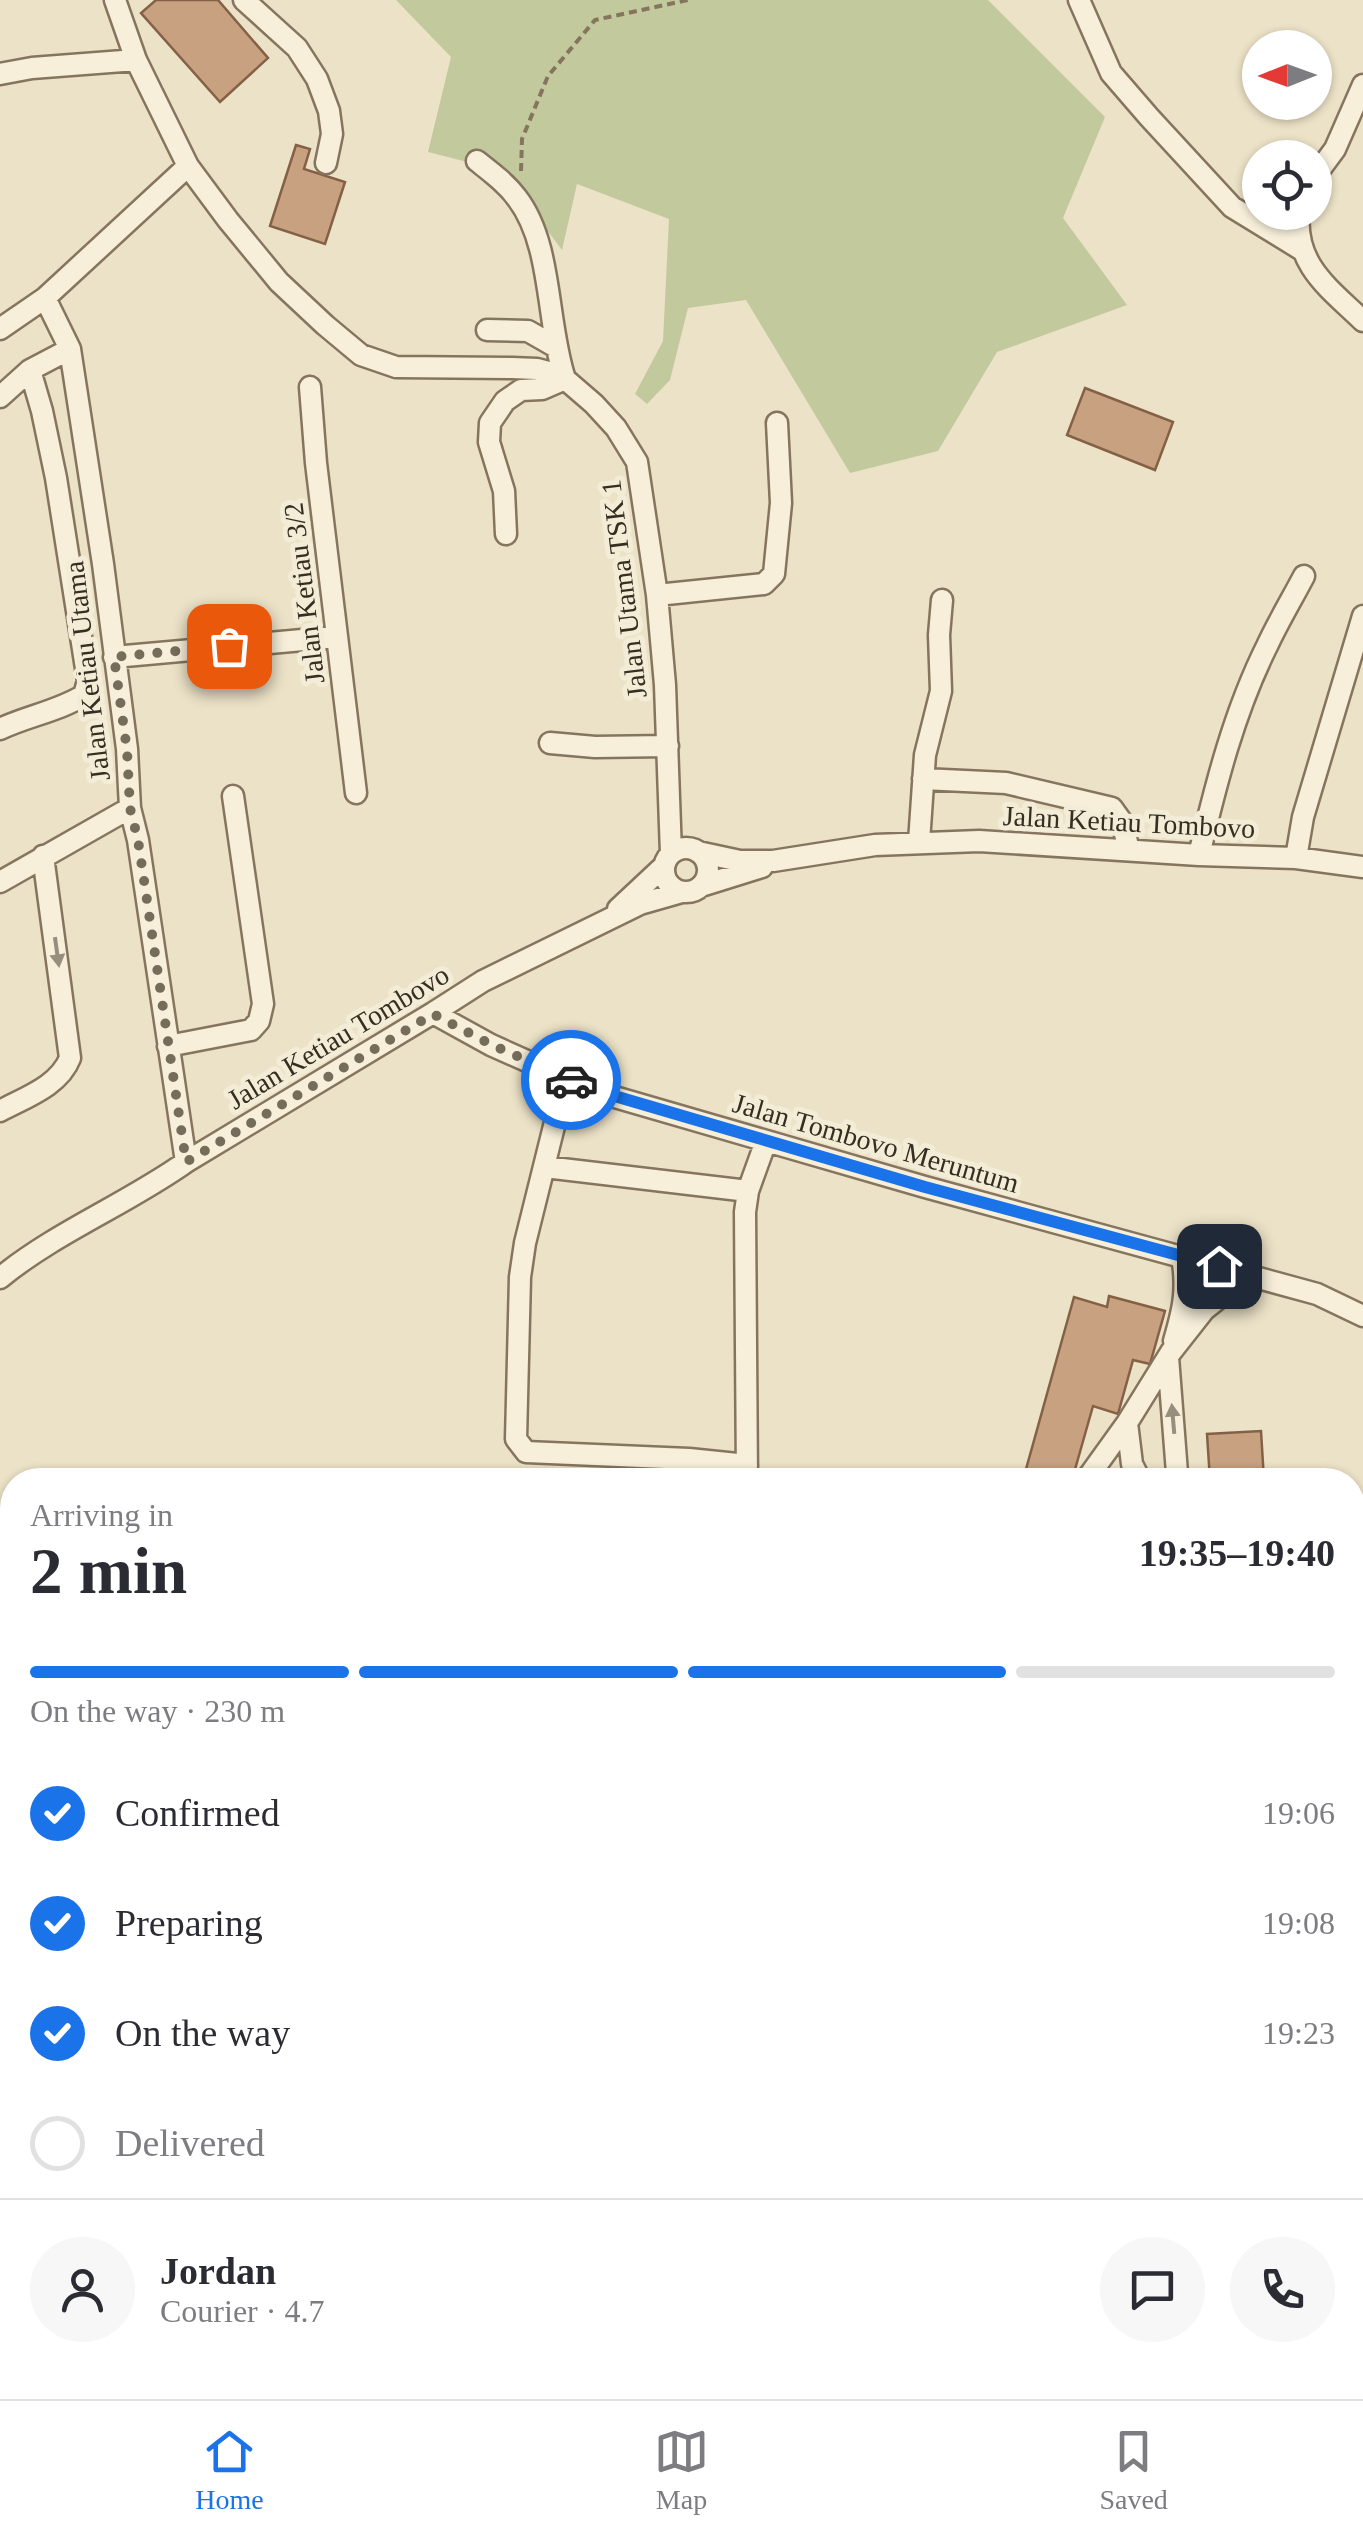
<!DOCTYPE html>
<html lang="en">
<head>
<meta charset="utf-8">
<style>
  :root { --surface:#fff; --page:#f7f7f7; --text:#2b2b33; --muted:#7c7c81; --line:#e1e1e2; --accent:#1a73e8 }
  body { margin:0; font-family:"Times New Roman",serif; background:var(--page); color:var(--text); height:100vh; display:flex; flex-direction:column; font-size:38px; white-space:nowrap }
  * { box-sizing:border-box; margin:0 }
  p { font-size:32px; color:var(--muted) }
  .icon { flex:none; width:55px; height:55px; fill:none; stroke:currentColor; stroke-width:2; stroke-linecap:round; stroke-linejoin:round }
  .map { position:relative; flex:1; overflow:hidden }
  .sheet { position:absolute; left:0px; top:1468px; width:1365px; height:932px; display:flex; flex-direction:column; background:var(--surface); border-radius:40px 40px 0 0; box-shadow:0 2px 8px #0004 }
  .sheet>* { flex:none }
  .needle { width:65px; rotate:269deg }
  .buttons { position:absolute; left:1242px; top:30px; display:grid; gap:20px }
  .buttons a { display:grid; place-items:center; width:90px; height:90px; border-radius:50%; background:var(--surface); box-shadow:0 2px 8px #0004; font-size:50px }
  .pin { position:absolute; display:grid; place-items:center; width:85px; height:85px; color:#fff; margin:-42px; border-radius:20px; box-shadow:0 5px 15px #0006 }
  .courier { position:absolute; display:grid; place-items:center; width:100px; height:100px; margin:-50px; border:8px solid #1a73e8; border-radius:50%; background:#fff; color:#222; box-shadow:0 2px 12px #0007 }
  .head em { font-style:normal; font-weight:600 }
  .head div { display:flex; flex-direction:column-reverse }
  .head { display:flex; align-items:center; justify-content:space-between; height:170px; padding:0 30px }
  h1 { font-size:65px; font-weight:600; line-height:75px }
  .bar { display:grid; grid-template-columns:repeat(4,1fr); gap:15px 10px; align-content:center; height:120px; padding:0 30px }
  .bar i { height:12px; border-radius:8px; background:var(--line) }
  .bar .active { background:var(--accent) }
  .bar p { grid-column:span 4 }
  .line { display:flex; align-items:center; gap:25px; padding:0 30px; border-top:2px solid var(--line) }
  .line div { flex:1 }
  .round { display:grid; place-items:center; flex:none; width:105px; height:105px; border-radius:52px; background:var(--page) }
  ol { padding:0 30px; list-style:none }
  li { display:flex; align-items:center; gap:30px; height:110px }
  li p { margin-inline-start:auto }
  li .icon { padding:10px; border-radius:50%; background:var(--accent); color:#fff; stroke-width:4 }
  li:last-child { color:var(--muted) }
  li i { width:55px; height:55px; border:5px solid var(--line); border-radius:50% }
  .menu { display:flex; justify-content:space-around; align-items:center; height:140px; border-top:2px solid var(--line); background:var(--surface); font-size:28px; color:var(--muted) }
  .menu a { display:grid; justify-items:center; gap:5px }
  .menu .active { color:var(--accent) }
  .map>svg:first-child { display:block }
  .green { fill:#c2c99c }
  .building { fill:#c7a180; stroke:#846145; stroke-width:2.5 }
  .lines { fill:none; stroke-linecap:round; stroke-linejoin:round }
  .minor-casing { stroke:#86755e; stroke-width:25 }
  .path { stroke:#86755e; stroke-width:4; stroke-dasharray:8 5; stroke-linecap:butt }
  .minor { stroke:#f7efda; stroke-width:20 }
  .oneway { fill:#978e7d }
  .done { stroke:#766c5a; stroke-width:10; stroke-dasharray:0 18 }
  .route { stroke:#1a73e8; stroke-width:12 }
  .labels { text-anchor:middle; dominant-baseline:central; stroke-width:10; stroke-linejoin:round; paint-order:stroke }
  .street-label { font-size:28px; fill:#372d20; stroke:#f3ecd6 }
</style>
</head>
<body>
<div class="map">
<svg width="1363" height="2399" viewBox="0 0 1363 2399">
  <rect width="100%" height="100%" fill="#ece2c7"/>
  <path class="green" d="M396 0H988L1105 117 1063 218 1127 305 997 352 938 451 850 473 746 300 688 308 670 380 647 404 635 394 663 341 669 219 577 184 562 250 503 171 428 152 451 57Z"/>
  <path class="building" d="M156 0H218L268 58 220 102 141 13Z
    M296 145 310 149 304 169 345 182 325 244 270 226Z
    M1085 388 1173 422 1155 470 1067 435Z
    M1109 1296 1165 1311 1150 1364 1133 1360 1118 1414 1093 1406 1072 1480H1023L1074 1297 1107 1307Z
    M1261 1431 1264 1480H1210L1207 1434Z"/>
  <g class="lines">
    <defs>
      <path id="minor" d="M115 0 136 60 188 166 228 220 279 282 325 325 361 355 396 367 512 368 537 369 552 373 565 379 594 404 616 428 637 462 657 595 665 685 671 854
        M244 0 297 48 317 79 329 111 332 134 326 163
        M1079 0 1111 73 1149 117 1232 207 1302 250
        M0 74 32 68 136 60
        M477 161C491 172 506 183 517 198 553 245 546 322 565 379L542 389 521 390 505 401 490 423 489 442 504 491 506 534
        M1315 176 1335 149 1363 85
        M1299 212C1294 265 1329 288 1363 321
        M45 298 70 349 103 564 127 749 130 808 138 840 186 1162
        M0 329 45 298 188 166
        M487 330 528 331 556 347
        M310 387 316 463 356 793
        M0 397 30 370 70 349
        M657 595 764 584 774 574 781 503 777 423
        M114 657 336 637
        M0 729C27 716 59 711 84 695L88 681 56 478 42 411 30 370
        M550 743 595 747 668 746
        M923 779 1006 783 1112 808 1122 822 1129 850
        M919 842 925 755 941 691 939 635 942 600
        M664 870a22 22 0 1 1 44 0a22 22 0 1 1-44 0Z
        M698 852 740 861H773L875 845 979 841 1199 855 1296 858 1363 867
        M1199 855C1216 784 1234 712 1267 646 1278 622 1292 599 1304 576
        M1296 858 1303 817 1363 616
        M0 882 130 808
        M701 886 762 867
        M618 909 664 866
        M433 1013 491 1045 594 1091 925 1187 1317 1294 1363 1316
        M168 1046 251 1030 259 1021 263 1004 233 796
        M566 1078 525 1243 520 1277 516 1439 526 1452 689 1459 747 1465
        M0 1111C26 1097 59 1086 70 1058L43 856
        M545 1167 748 1191
        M0 1278C56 1232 127 1204 186 1162L433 1013 483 981 640 904 682 892
        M1174 1341C1183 1310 1188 1290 1182 1257
        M1168 1357 1177 1473 1173 1480
        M1127 1423 1132 1464 1140 1480
        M747 1480 745 1212 748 1191 766 1141
        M1086 1480 1127 1423 1171 1352 1204 1310 1248 1275
        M0 1769 12 1760
        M1352 2236H1363
        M723 2388V2399
        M48 2399 49 2388"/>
    </defs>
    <use href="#minor" class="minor-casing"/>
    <path class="path" d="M521 171 522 139 548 76 595 20 688 0"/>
    <use href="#minor" class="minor"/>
  </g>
  <defs><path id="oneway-solid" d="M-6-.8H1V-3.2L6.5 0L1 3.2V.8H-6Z" transform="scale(2.5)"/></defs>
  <g class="oneway">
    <use href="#oneway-solid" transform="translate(57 952) rotate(82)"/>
    <use href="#oneway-solid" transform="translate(1173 1419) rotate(-95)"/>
  </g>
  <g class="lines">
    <path class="done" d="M229 646 114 657 127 750 130 808 138 840 186 1162 433 1014 492 1045 571 1080"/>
    <path class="route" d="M571 1080 594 1090 925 1187 1219 1266"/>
  </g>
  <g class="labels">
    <g class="street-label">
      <text transform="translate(624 589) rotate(-97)">Jalan Utama TSK 1</text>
      <text transform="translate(304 593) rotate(-97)">Jalan Ketiau 3/2</text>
      <text transform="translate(87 671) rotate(-97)">Jalan Ketiau Utama</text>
      <text transform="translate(1129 822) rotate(3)">Jalan Ketiau Tombovo</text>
      <text transform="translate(338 1037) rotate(-31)">Jalan Ketiau Tombovo</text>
      <text transform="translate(876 1143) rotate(16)">Jalan Tombovo Meruntum</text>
    </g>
  </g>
</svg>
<div class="buttons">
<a><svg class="needle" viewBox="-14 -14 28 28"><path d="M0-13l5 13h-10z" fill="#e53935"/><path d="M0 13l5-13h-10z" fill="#7c7c81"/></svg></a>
<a><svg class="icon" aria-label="locate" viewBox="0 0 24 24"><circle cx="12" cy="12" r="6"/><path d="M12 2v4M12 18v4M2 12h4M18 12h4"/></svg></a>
</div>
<div class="pin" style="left:229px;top:646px;background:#ea580c"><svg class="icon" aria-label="bag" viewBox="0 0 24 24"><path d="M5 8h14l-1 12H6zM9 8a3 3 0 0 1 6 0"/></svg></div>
<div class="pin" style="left:1219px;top:1266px;background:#1f2937"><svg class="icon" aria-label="home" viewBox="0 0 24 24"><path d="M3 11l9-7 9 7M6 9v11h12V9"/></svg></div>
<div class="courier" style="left:571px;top:1080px"><svg class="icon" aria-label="car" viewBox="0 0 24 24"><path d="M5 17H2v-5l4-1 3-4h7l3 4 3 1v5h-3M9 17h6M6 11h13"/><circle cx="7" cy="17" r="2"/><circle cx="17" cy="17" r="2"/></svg></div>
<section class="sheet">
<div class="head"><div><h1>2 min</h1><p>Arriving in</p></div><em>19:35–19:40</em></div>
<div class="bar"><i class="active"></i><i class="active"></i><i class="active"></i><i></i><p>On the way · 230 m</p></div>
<ol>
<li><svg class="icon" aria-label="check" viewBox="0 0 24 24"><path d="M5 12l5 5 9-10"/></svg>Confirmed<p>19:06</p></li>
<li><svg class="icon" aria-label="check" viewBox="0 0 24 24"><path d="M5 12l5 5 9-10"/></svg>Preparing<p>19:08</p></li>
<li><svg class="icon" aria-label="check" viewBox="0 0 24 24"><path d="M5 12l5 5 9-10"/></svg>On the way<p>19:23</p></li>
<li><i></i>Delivered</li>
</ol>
<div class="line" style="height:180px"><a class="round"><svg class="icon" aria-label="person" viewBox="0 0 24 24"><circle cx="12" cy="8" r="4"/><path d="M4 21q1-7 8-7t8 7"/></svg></a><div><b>Jordan</b><p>Courier · 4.7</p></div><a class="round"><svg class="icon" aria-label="chat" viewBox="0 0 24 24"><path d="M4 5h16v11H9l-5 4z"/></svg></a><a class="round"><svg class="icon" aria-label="phone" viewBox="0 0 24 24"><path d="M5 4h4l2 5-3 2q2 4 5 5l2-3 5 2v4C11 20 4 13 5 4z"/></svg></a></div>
</section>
</div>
<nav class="menu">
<a class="active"><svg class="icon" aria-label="home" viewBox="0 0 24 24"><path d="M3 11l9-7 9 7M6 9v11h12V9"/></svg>Home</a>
<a><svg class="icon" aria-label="map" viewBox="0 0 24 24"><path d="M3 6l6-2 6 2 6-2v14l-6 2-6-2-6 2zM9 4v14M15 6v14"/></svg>Map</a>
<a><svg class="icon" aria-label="saved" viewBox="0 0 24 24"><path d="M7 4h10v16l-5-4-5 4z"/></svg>Saved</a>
</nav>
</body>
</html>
